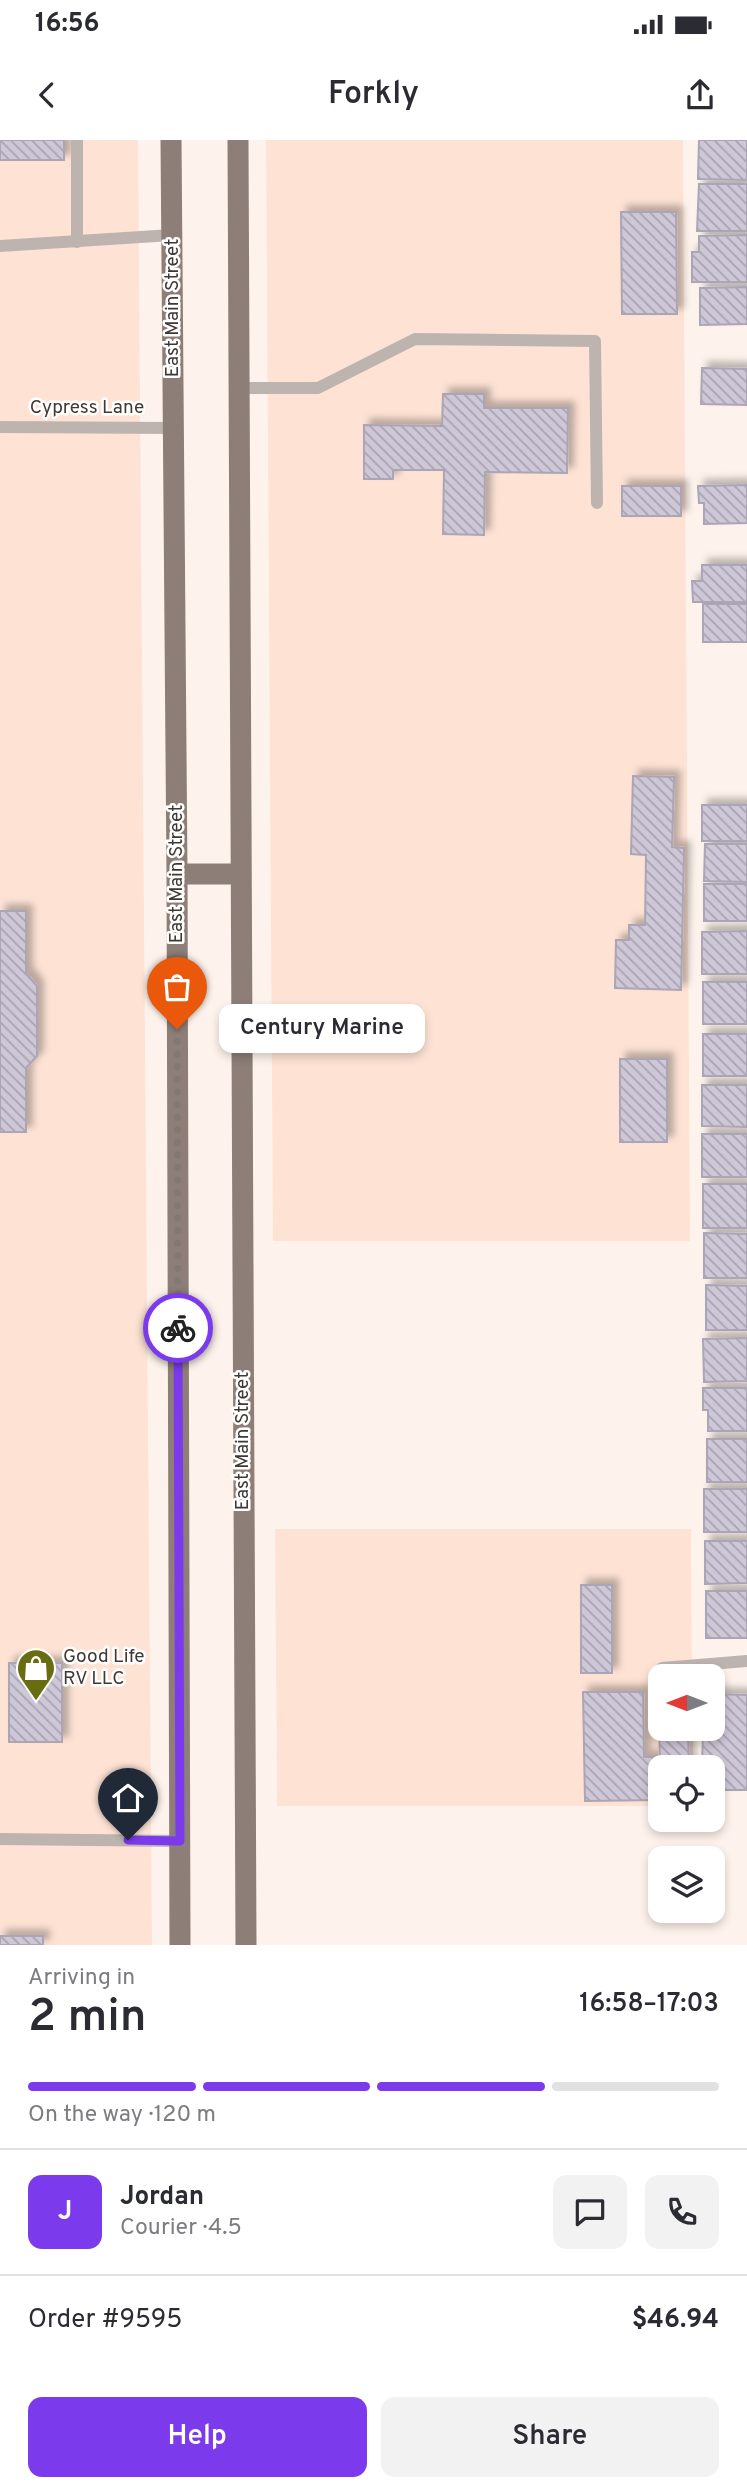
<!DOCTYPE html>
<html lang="en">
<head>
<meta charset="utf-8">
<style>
  :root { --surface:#fff; --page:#f2f2f3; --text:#2b2b33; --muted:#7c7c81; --line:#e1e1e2; --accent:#7c3aed }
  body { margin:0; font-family:Overpass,sans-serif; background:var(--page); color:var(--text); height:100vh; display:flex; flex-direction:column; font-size:26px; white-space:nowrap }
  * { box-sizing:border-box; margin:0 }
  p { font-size:23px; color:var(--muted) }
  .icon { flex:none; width:38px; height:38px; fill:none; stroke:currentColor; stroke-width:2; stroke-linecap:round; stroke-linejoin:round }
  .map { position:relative; height:1805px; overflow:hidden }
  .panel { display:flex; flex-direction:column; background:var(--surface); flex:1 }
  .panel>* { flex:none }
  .needle { width:46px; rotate:270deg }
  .tools { position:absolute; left:648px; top:1524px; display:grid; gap:14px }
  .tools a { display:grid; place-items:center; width:77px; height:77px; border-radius:14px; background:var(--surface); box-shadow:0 4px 10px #0003; font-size:35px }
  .pin { position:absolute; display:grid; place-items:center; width:60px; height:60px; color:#fff; margin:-72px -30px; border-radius:50% 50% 50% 0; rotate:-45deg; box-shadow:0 0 7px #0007 }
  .pin .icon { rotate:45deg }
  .courier { position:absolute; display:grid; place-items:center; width:70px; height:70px; margin:-35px; border:5px solid #7c3aed; border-radius:50%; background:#fff; color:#222; box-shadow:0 2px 9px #0007 }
  .bubble { position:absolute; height:49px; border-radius:14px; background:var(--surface); box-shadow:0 4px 10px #0003; font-size:23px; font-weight:600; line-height:49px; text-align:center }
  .head em { font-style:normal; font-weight:600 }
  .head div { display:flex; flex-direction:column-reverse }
  .head { display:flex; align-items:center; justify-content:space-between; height:119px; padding:0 28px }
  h1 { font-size:46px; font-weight:600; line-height:52px }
  .bar { display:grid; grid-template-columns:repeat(4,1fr); gap:10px 7px; align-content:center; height:84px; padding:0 28px }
  .bar i { height:9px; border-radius:5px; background:var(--line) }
  .bar .selected { background:var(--accent) }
  .bar p { grid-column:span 4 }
  .line { display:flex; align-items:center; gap:18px; padding:0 28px; border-top:2px solid var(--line) }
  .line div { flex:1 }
  .round { display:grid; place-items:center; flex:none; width:74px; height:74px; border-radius:14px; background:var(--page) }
  .action { display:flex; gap:14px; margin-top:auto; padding:14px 28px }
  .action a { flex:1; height:80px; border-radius:14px; background:var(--accent); color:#fff; font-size:28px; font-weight:600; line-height:80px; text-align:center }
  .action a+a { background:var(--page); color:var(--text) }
  .status { display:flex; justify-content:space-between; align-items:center; height:49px; padding:0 35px; background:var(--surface); direction:ltr }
  .status svg { height:19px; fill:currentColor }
  header { display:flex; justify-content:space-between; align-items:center; height:91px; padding:0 28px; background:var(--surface); font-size:32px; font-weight:600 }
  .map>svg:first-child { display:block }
  .built { fill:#fee3d5 }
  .building { fill:url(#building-back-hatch); stroke:#aba5b5; stroke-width:2; filter:url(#shadow) }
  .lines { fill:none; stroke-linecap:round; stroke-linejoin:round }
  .service { stroke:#bdb4b0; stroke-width:12 }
  .primary { stroke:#8d7e77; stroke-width:21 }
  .done { stroke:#827974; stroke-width:7; stroke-dasharray:0 12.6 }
  .route { stroke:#7c3aed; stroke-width:9 }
  .labels { text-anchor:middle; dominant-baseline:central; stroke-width:5; stroke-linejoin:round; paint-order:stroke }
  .street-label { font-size:19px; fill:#403834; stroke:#fff }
  .poi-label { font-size:19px; fill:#403834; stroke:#fff; text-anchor:start }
</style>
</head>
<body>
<div class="status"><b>16:56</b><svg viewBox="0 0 49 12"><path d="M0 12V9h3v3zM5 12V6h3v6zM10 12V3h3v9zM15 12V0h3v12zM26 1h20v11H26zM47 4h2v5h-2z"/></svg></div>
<header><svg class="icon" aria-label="back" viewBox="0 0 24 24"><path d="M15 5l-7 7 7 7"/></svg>Forkly<svg class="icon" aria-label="share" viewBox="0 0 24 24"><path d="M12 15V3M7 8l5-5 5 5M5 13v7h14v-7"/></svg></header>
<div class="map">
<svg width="747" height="1805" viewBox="0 0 747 1805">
  <defs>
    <pattern id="building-back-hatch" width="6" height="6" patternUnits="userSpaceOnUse" patternTransform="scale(1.75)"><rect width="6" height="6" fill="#cec7d8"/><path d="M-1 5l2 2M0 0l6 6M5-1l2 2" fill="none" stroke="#a9a3b0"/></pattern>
    <filter id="shadow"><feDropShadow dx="6" dy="-6" stdDeviation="3.5" flood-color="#0004"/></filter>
  </defs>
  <rect width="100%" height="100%" fill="#fef3ec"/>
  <path class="built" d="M0 0H138L152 1805H0Z
    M266 0H683L690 1101H273Z
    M275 1389H691L692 1536H660V1589H693V1627L660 1628V1666H277Z"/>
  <path class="building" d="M0 0H64V20H0Z
    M699 0H747V40L698 39Z
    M699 44H747V91H697Z
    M621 72H676L677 174H622Z
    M747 95V142H692V112H699V96Z
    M747 147V184L700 185V148Z
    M702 228 747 229V265L701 264Z
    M443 254H484V268H568L567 333 485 332 484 395 443 394 444 330H393V339H364V285L442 286Z
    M747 345V383L704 384V363H699L698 346Z
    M622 346H681V376H622Z
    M702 425H747V462H693L692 441H702Z
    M703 464H747V502H703Z
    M633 636 674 637 672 707 684 708 681 850 615 848 616 800H629V785H645L646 715 631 714Z
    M702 665H747V701H702Z
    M705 704H747V742L704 741Z
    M704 744H747V781H704Z
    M0 771H26V833L37 846V916L26 928V992H0Z
    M747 791V834H702V792Z
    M703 842H747V884H703Z
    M703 894H747V936H703Z
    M620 919H667V1002H620Z
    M702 945H747V987L702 986Z
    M702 994H747V1037H702Z
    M703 1044H747V1088H703Z
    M704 1093 747 1094V1138H704Z
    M706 1145 747 1146V1190H706Z
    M747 1198V1241L704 1242 703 1199Z
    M703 1248H747V1291H708V1270H703Z
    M707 1299H747V1342H707Z
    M704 1349H747V1392H704Z
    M705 1401H747V1443L705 1444Z
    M581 1445H612V1533H581Z
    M706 1451H747V1498H706Z
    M9 1523H62V1602H9Z
    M583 1552H643L644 1617H658V1660L585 1661Z
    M712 1554 747 1555V1650H712V1628H702L703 1589H712Z
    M659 1568 660 1589H688L689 1628H660Z
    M0 1796H43V1805H0Z"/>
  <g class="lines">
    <path class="service" d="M77 0V102
      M0 106 172 95
      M239 248H318L415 199 595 201 597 363
      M0 287 173 288
      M662 1528 747 1521
      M0 1699 179 1701"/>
    <path class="primary" d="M171 0 177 734 180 1805
      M238 0 246 1805
      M177 734H241"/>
  </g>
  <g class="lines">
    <path class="done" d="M177 889 178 1188"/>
    <path class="route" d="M128 1700 180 1701 178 1188"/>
  </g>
  <defs>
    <symbol id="shop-pin" viewBox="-11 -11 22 30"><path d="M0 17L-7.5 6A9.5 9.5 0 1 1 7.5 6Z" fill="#696d11" stroke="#fff"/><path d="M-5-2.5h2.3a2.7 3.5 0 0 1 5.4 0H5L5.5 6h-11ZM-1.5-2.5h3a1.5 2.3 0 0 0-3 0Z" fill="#fff"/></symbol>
  </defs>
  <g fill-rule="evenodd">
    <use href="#shop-pin" x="14" y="1506" width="44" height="60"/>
  </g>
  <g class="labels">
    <g class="street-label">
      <text transform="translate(173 168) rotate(-90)">East Main Street</text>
      <text x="87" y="268">Cypress Lane</text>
      <text transform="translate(177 734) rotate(-90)">East Main Street</text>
      <text transform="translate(243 1301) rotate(-90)">East Main Street</text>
    </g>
    <g class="poi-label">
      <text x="63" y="1517">Good Life<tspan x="63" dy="22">RV LLC</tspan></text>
    </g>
  </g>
</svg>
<div class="tools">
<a><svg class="needle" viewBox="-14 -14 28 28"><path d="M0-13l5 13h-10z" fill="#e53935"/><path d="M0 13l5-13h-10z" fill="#7c7c81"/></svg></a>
<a><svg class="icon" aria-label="locate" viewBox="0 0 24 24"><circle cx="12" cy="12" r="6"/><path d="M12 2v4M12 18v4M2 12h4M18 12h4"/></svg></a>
<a><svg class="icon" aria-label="layers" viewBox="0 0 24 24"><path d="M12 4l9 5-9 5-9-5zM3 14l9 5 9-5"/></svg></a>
</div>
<div class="pin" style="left:177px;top:889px;background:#ea580c"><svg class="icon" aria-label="bag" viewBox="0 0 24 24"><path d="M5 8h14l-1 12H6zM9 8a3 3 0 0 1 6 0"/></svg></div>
<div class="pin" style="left:128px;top:1700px;background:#1f2937"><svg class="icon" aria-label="home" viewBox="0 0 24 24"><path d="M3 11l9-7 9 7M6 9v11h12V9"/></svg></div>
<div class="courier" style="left:178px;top:1188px"><svg class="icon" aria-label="bike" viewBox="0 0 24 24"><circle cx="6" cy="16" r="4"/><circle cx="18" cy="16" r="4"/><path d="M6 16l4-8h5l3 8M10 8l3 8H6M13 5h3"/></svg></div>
<div class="bubble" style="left:219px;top:864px;width:206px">Century Marine</div>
</div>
<section class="panel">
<div class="head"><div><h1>2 min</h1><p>Arriving in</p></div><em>16:58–17:03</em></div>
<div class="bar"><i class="selected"></i><i class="selected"></i><i class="selected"></i><i></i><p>On the way · 120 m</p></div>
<div class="line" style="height:126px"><b class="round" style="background:var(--accent);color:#fff">J</b><div><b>Jordan</b><p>Courier · 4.5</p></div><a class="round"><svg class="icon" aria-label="chat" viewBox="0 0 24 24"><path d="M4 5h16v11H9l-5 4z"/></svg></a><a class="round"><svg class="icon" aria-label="phone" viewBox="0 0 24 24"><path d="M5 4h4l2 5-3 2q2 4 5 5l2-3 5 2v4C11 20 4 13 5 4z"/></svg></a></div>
<div class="line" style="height:91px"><div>Order #9595</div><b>$46.94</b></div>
<div class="action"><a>Help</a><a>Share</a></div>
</section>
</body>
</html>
